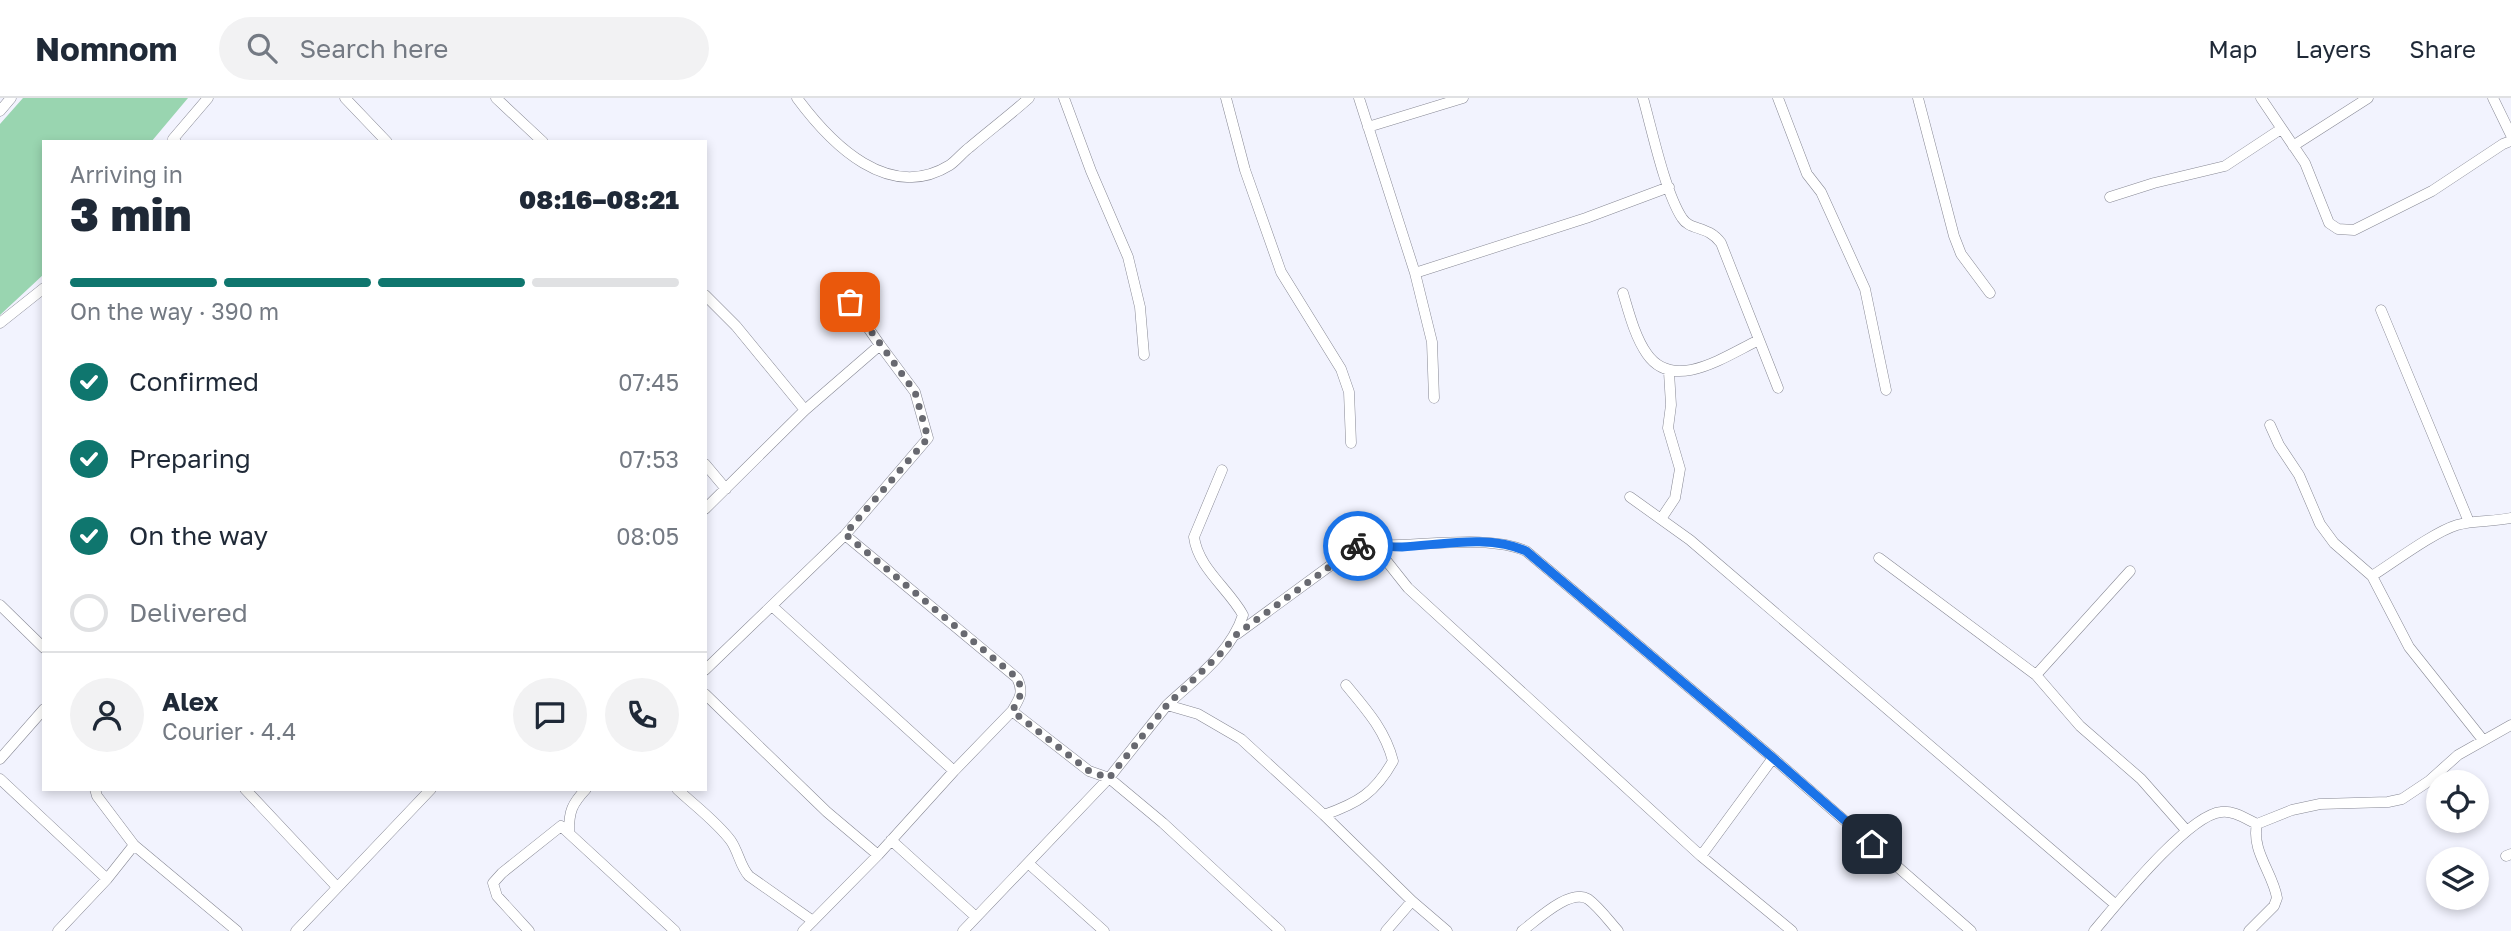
<!DOCTYPE html>
<html lang="en">
<head>
<meta charset="utf-8">
<style>
  :root { --surface:#fff; --page:#f2f2f3; --text:#1f2937; --muted:#747a83; --line:#e0e1e3; --accent:#0f766e }
  body { margin:0; font-family:"Golos Text",sans-serif; background:var(--page); color:var(--text); height:100vh; display:flex; flex-direction:column; font-size:26px; white-space:nowrap }
  * { box-sizing:border-box; margin:0 }
  p { font-size:23px; color:var(--muted) }
  .icon { flex:none; width:38px; height:38px; fill:none; stroke:currentColor; stroke-width:2; stroke-linecap:round; stroke-linejoin:round }
  .map { position:relative; flex:1; overflow:hidden }
  .panel { position:absolute; left:42px; top:42px; width:665px; height:651px; display:flex; flex-direction:column; background:var(--surface); border-radius:0px; box-shadow:0 4px 10px #0003 }
  .panel>* { flex:none }
  .buttons { position:absolute; left:2426px; top:672px; display:grid; gap:14px }
  .buttons a { display:grid; place-items:center; width:63px; height:63px; border-radius:50%; background:var(--surface); box-shadow:0 4px 10px #0003; font-size:35px }
  .pin { position:absolute; display:grid; place-items:center; width:60px; height:60px; color:#fff; margin:-30px; border-radius:14px; box-shadow:0 4px 10px #0006 }
  .courier { position:absolute; display:grid; place-items:center; width:70px; height:70px; margin:-35px; border:5px solid #1a73e8; border-radius:50%; background:#fff; color:#222; box-shadow:0 2px 9px #0007 }
  .head em { font-style:normal; font-weight:800 }
  .head div { display:flex; flex-direction:column-reverse }
  .head { display:flex; align-items:center; justify-content:space-between; height:119px; padding:0 28px }
  h1 { font-size:46px; font-weight:800; line-height:52px }
  .bar { display:grid; grid-template-columns:repeat(4,1fr); gap:10px 7px; align-content:center; height:84px; padding:0 28px }
  .bar i { height:9px; border-radius:5px; background:var(--line) }
  .bar .active { background:var(--accent) }
  .bar p { grid-column:span 4 }
  .line { display:flex; align-items:center; gap:18px; padding:0 28px; border-top:2px solid var(--line) }
  .line div { flex:1 }
  .round { display:grid; place-items:center; flex:none; width:74px; height:74px; border-radius:37px; background:var(--page) }
  ol { padding:0 28px; list-style:none }
  li { display:flex; align-items:center; gap:21px; height:77px }
  li p { margin-inline-start:auto }
  li .icon { padding:7px; border-radius:50%; background:var(--accent); color:#fff; stroke-width:4 }
  li:last-child { color:var(--muted) }
  li i { width:38px; height:38px; border:4px solid var(--line); border-radius:50% }
  header { display:flex; align-items:center; gap:42px; box-sizing:border-box; height:98px; padding:0 35px; background:var(--surface); border-bottom:2px solid var(--line) }
  header strong { font-size:33px }
  nav { display:flex; gap:38px; margin-inline-start:auto; font-size:24px }
  .search { width:490px; height:63px; background:var(--page); display:flex; align-items:center; gap:18px; box-sizing:border-box; padding:0 24px; border-radius:38px; color:var(--muted); font-size:26px }
  .map>svg:first-child { display:block }
  .green { fill:#99d5b0 }
  .lines { fill:none; stroke-linecap:round; stroke-linejoin:round }
  .street-casing { stroke:#878894; stroke-width:11 }
  .street { stroke:#fff; stroke-width:10 }
  .done { stroke:#686970; stroke-width:7; stroke-dasharray:0 12.6 }
  .route { stroke:#1a73e8; stroke-width:9 }
</style>
</head>
<body>
<header>
<strong>Nomnom</strong>
<div class="search"><svg class="icon" aria-label="search" viewBox="0 0 24 24"><circle cx="10" cy="10" r="6"/><path d="M15 15l6 6"/></svg>Search here</div>
<nav><a>Map</a><a>Layers</a><a>Share</a></nav>
</header>
<div class="map">
<svg width="2511" height="833" viewBox="0 0 2511 833">
  <rect width="100%" height="100%" fill="#f2f3fe"/>
  <path class="green" d="M23 0H188L151 44H44V176L0 217V26Z"/>
  <g class="lines">
    <defs>
      <path id="street" d="M345 0 387 44
        M496 0 543 44
        M797 0C831 46 889 105 950 67 957 62 963 54 970 49 990 32 1010 17 1029 0
        M1064 0 1091 73 1128 159 1140 209 1144 257
        M1226 0 1245 72 1281 174 1341 271 1349 294 1351 345
        M1359 0 1415 175 1432 244 1434 300
        M1643 0C1652 32 1665 94 1682 120 1690 133 1708 127 1721 145L1778 290
        M1778 0 1807 76 1821 94 1865 191 1886 292
        M1918 0 1954 138 1961 156 1990 195
        M2261 0 2305 65 2329 125 2338 131 2354 132 2432 93 2503 46 2511 43
        M2493 0 2511 37
        M0 13 11 0
        M1368 29 1463 0
        M176 44 173 41 208 0
        M2293 48 2368 0
        M2110 99 2154 85 2225 68 2281 31
        M1415 175 1586 120 1669 89
        M841 191 880 247
        M1623 195C1629 215 1635 239 1647 256 1674 295 1727 257 1759 242
        M705 197 736 228 805 312
        M2381 212 2469 424
        M0 225 44 190
        M2270 327 2279 347 2299 377 2320 426 2334 445 2372 478 2409 549 2483 642
        M705 366 726 391
        M1630 399 1690 442 2116 807
        M705 411 805 312 880 247 915 294 928 340 845 437 705 572
        M1661 421 1675 400 1680 371 1668 330 1671 307 1669 274
        M845 437 1017 580C1024 594 1020 600 1012 613
        M1369 447C1414 450 1487 435 1526 453L1773 660 1971 833
        M1879 460 2036 577 2080 628 2141 681 2186 732
        M2372 478C2394 464 2434 434 2457 427 2474 422 2493 424 2511 420
        M0 507 44 550
        M772 508 954 673
        M1237 536 1357 448 1369 447 1381 456 1408 490 1701 758 1792 833
        M2036 577 2130 473
        M705 596 827 714 878 757
        M1167 607C1195 581 1231 555 1243 517 1229 491 1198 470 1194 439L1222 372
        M0 661 44 611
        M0 681 107 781
        M95 691 97 698 134 747 237 833
        M245 691 337 789
        M677 691C695 708 717 724 731 743 739 755 740 768 749 778L813 823
        M1324 717C1358 705 1375 695 1393 663 1385 632 1366 611 1346 587
        M569 733C569 713 572 706 586 691
        M891 742 976 819
        M1701 758 1773 660
        M2506 758 2511 756
        M1028 765 1104 833
        M58 833 107 781 134 747
        M296 833 431 691
        M529 833 497 798 493 785 502 775 561 728 675 833
        M803 833 878 757 954 673 1012 613 1089 673 1109 680 1163 725 1280 833
        M963 833 1109 680 1167 607 1198 616 1241 641 1324 717 1412 803 1447 833
        M1386 833 1412 803
        M1522 833C1537 822 1570 790 1588 801 1599 809 1609 823 1618 833
        M2094 833C2117 806 2188 717 2221 714 2233 712 2246 721 2257 726L2292 712 2320 706 2388 704 2402 701 2429 683 2458 657 2511 627
        M2249 833 2274 808 2277 800C2273 775 2251 753 2257 726"/>
    </defs>
    <use href="#street" class="street-casing"/>
    <use href="#street" class="street"/>
  </g>
  <g class="lines">
    <path class="done" d="M850 204 915 294 928 340 845 436 1017 580C1024 594 1020 600 1012 613L1089 673 1109 680 1167 607 1221 555 1237 536 1358 448"/>
    <path class="route" d="M1358 448C1373 447 1388 449 1402 449 1441 447 1489 436 1526 453L1773 660 1872 746"/>
  </g>
</svg>
<div class="buttons">
<a><svg class="icon" aria-label="locate" viewBox="0 0 24 24"><circle cx="12" cy="12" r="6"/><path d="M12 2v4M12 18v4M2 12h4M18 12h4"/></svg></a>
<a><svg class="icon" aria-label="layers" viewBox="0 0 24 24"><path d="M12 4l9 5-9 5-9-5zM3 14l9 5 9-5"/></svg></a>
</div>
<div class="pin" style="left:850px;top:204px;background:#ea580c"><svg class="icon" aria-label="bag" viewBox="0 0 24 24"><path d="M5 8h14l-1 12H6zM9 8a3 3 0 0 1 6 0"/></svg></div>
<div class="pin" style="left:1872px;top:746px;background:#1f2937"><svg class="icon" aria-label="home" viewBox="0 0 24 24"><path d="M3 11l9-7 9 7M6 9v11h12V9"/></svg></div>
<div class="courier" style="left:1358px;top:448px"><svg class="icon" aria-label="bike" viewBox="0 0 24 24"><circle cx="6" cy="16" r="4"/><circle cx="18" cy="16" r="4"/><path d="M6 16l4-8h5l3 8M10 8l3 8H6M13 5h3"/></svg></div>
<section class="panel">
<div class="head"><div><h1>3 min</h1><p>Arriving in</p></div><em>08:16–08:21</em></div>
<div class="bar"><i class="active"></i><i class="active"></i><i class="active"></i><i></i><p>On the way · 390 m</p></div>
<ol>
<li><svg class="icon" aria-label="check" viewBox="0 0 24 24"><path d="M5 12l5 5 9-10"/></svg>Confirmed<p>07:45</p></li>
<li><svg class="icon" aria-label="check" viewBox="0 0 24 24"><path d="M5 12l5 5 9-10"/></svg>Preparing<p>07:53</p></li>
<li><svg class="icon" aria-label="check" viewBox="0 0 24 24"><path d="M5 12l5 5 9-10"/></svg>On the way<p>08:05</p></li>
<li><i></i>Delivered</li>
</ol>
<div class="line" style="height:126px"><a class="round"><svg class="icon" aria-label="person" viewBox="0 0 24 24"><circle cx="12" cy="8" r="4"/><path d="M4 21q1-7 8-7t8 7"/></svg></a><div><b>Alex</b><p>Courier · 4.4</p></div><a class="round"><svg class="icon" aria-label="chat" viewBox="0 0 24 24"><path d="M4 5h16v11H9l-5 4z"/></svg></a><a class="round"><svg class="icon" aria-label="phone" viewBox="0 0 24 24"><path d="M5 4h4l2 5-3 2q2 4 5 5l2-3 5 2v4C11 20 4 13 5 4z"/></svg></a></div>
</section>
</div>
</body>
</html>
